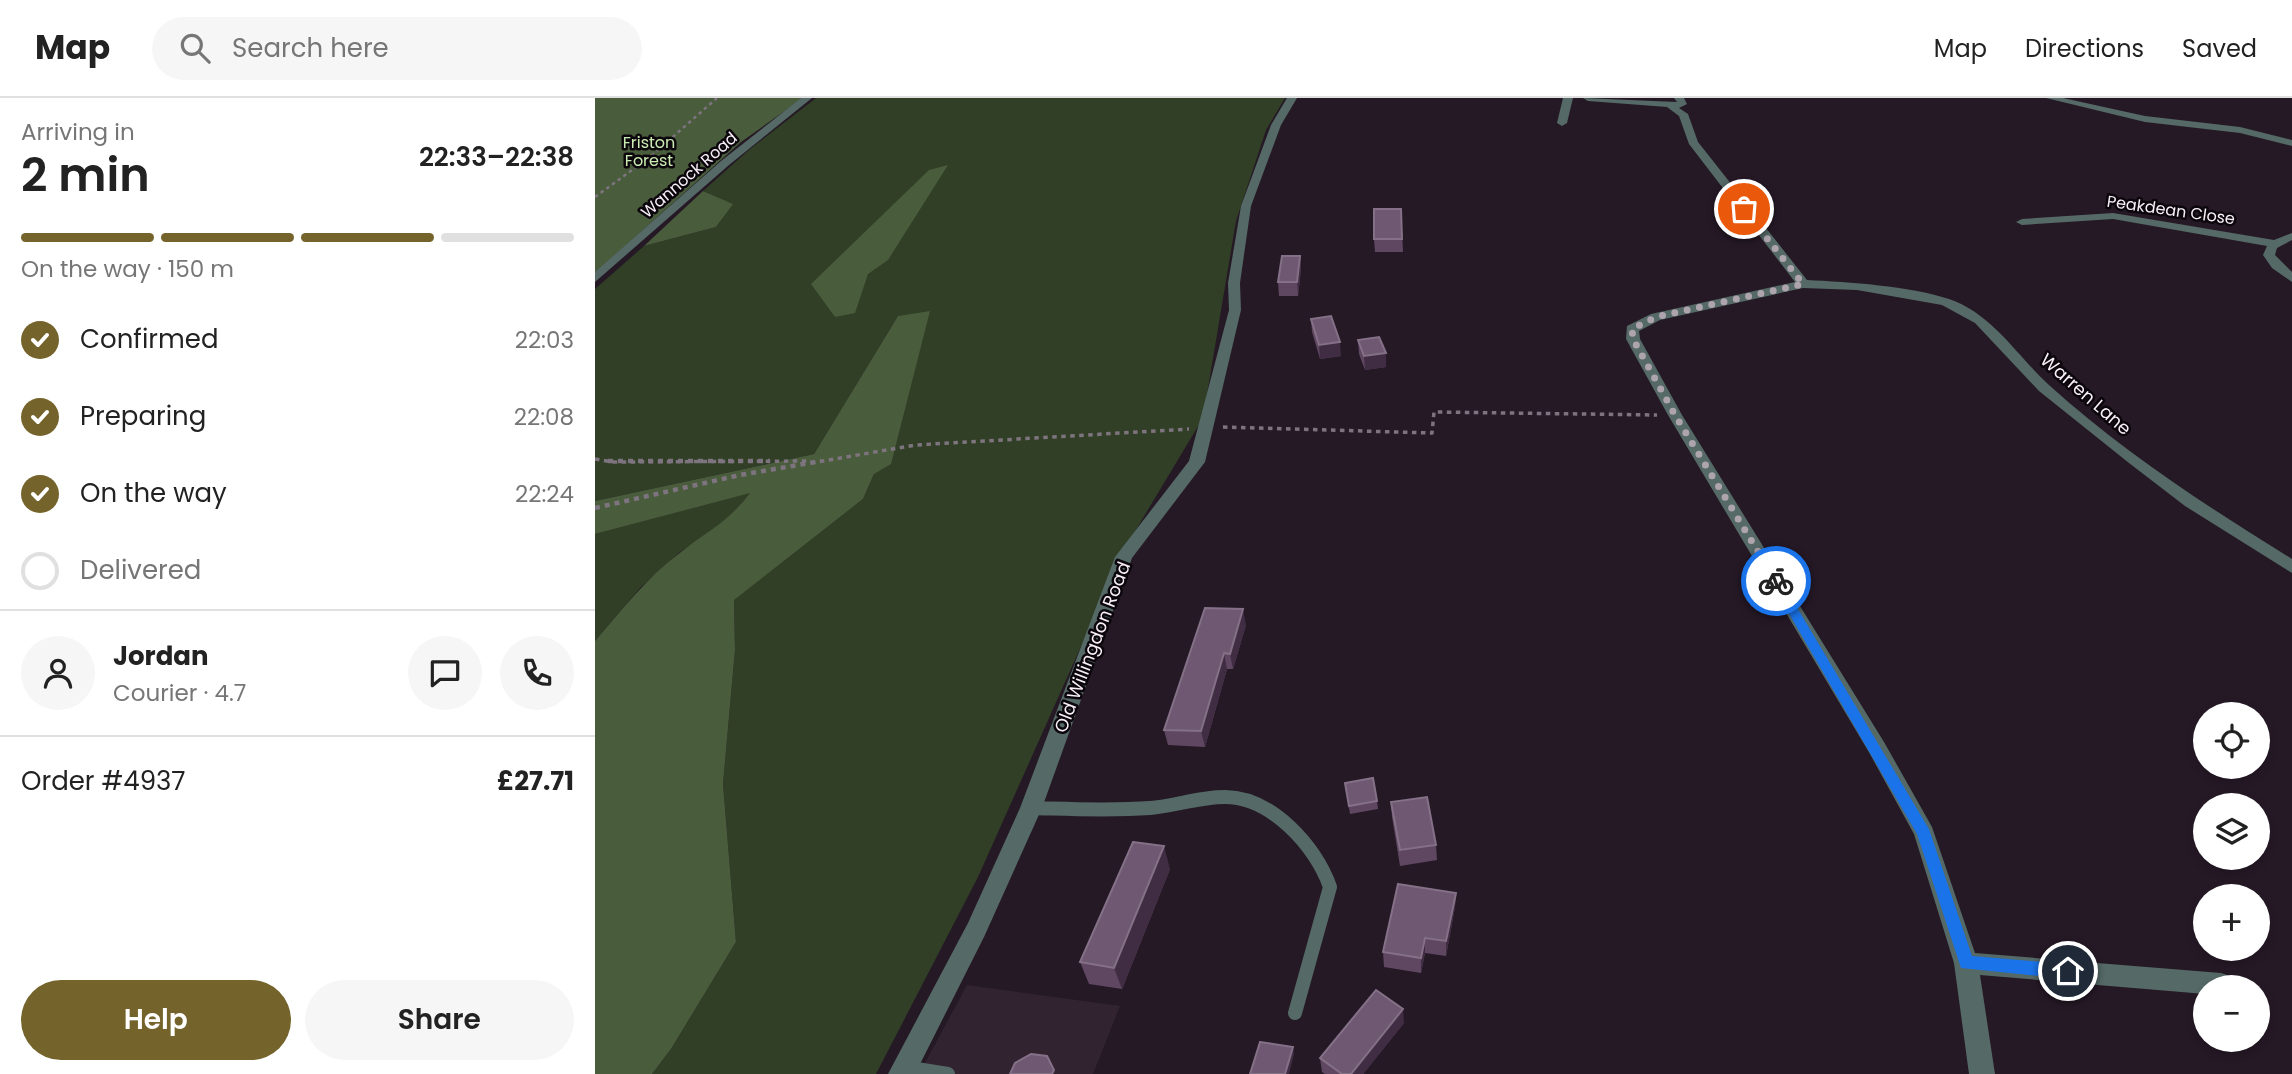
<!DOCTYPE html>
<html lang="en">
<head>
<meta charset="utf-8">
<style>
  :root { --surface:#fff; --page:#f6f6f6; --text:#222; --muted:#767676; --line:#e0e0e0; --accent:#74632a }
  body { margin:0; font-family:Poppins,sans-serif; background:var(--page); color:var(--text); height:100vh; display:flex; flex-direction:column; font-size:26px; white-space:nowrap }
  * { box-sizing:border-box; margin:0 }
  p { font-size:23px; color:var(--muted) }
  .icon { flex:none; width:38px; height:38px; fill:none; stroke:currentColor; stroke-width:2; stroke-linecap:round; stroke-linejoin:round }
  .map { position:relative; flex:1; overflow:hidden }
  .side { display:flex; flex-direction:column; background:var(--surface); width:595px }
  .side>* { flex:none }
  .controls { position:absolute; left:1598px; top:604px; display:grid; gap:14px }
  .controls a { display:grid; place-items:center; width:77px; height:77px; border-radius:50%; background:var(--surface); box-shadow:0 4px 10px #0003; font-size:35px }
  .pin { position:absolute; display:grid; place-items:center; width:60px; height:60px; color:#fff; margin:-30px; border:4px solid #fff; border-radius:50%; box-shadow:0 2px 7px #0007 }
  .courier { position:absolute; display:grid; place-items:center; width:70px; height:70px; margin:-35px; border:5px solid #1a73e8; border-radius:50%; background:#fff; color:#222; box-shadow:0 2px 9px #0007 }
  .headline em { font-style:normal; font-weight:600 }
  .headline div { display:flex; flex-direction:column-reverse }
  .headline { display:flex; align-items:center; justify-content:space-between; height:119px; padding:0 21px }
  h1 { font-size:46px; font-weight:600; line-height:52px }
  .bar { display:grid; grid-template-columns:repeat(4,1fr); gap:10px 7px; align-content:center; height:84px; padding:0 21px }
  .bar i { height:9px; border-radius:5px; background:var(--line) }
  .bar .selected { background:var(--accent) }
  .bar p { grid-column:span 4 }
  .line { display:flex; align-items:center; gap:18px; padding:0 21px; border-top:2px solid var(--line) }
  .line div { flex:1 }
  .round { display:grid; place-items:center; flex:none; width:74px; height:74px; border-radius:37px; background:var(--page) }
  ol { padding:0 21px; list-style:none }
  li { display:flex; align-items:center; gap:21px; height:77px }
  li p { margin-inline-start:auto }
  li .icon { padding:7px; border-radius:50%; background:var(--accent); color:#fff; stroke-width:4 }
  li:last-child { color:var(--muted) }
  li i { width:38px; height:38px; border:4px solid var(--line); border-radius:50% }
  .primary-button { display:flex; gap:14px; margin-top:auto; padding:14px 21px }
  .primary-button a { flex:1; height:80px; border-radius:42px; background:var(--accent); color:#fff; font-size:28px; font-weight:600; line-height:80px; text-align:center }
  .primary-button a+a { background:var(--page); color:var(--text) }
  header { display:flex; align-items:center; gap:42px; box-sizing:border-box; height:98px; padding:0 35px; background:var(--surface); border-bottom:2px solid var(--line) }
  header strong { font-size:33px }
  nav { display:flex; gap:38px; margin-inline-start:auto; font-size:24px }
  .search { width:490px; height:63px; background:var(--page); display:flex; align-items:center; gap:18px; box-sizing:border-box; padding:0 24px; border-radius:38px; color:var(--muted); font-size:26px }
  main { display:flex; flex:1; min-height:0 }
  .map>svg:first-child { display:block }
  .industrial { fill:#312430 }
  .green { fill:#303f25 }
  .forest { fill:#495c3c }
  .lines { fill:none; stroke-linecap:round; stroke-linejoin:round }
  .path-far2 { stroke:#7e747f; stroke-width:2.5; stroke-dasharray:3.5 3.5; stroke-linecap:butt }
  .path-far1 { stroke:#7e747f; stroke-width:3.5; stroke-dasharray:4.5 4.5; stroke-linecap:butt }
  .path { stroke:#7e747f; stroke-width:4.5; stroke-dasharray:5 5; stroke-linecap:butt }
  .service { stroke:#556966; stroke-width:14 }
  .minor { fill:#556966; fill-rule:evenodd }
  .tertiary { fill:#556966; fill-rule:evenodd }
  .wall { fill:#5f4761 }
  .shaded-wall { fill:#412d43 }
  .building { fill:#6f5972; stroke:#847087; stroke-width:2 }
  .route { fill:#1a73e8 }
  .done { stroke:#aea4ae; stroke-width:7; stroke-dasharray:0 12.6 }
  .labels { text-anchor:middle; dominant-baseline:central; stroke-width:5; stroke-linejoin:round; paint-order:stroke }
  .far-park-label { font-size:16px; fill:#caebb1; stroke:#0b060c }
  .far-street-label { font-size:16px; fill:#f8eff8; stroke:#0b060c }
  .street-label { font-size:18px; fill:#f8eff8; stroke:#0b060c }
</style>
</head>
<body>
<header>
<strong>Map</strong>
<div class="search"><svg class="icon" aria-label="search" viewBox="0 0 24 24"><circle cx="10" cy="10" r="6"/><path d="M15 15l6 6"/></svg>Search here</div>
<nav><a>Map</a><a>Directions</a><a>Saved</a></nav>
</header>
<main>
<section class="side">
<div class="headline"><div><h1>2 min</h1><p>Arriving in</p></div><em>22:33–22:38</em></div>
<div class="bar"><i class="selected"></i><i class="selected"></i><i class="selected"></i><i></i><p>On the way · 150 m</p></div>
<ol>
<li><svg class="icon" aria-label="check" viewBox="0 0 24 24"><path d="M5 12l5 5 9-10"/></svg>Confirmed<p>22:03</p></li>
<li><svg class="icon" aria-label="check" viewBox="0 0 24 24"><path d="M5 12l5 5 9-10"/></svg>Preparing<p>22:08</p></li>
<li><svg class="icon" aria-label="check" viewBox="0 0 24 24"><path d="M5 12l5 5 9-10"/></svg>On the way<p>22:24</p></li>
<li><i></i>Delivered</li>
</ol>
<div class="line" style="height:126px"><a class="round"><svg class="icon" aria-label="person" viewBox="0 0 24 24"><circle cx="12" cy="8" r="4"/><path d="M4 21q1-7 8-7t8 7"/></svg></a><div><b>Jordan</b><p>Courier · 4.7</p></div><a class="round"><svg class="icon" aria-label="chat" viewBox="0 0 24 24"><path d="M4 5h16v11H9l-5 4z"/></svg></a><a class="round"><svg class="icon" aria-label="phone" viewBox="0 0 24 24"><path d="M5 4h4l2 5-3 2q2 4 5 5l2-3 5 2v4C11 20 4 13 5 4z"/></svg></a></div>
<div class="line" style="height:91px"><div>Order #4937</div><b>£27.71</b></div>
<div class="primary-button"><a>Help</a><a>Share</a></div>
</section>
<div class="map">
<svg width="1697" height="976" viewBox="0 0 1697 976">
  <rect width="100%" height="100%" fill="#251926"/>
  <path class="industrial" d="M372 887 525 908 498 976H324Z"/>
  <path class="green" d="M221 0H690L671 32 641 123 608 320 530 450 383 779 281 976H57L76 951 141 844 128 686 140 552 139 501 268 401 279 376 303 218 219 356 0 403V191L49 148 121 129 137 106 108 93 155 51Z
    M156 394 132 423 85 454 46 489 0 543V436Z"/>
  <path class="forest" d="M0 0H208L146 44 0 175Z
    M353 67 293 162 273 176 260 215 240 219 216 186 334 72Z
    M108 93 138 106 121 129 49 148Z
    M335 213 296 366 279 376 268 401 139 502 140 552 128 686 141 844 76 951 57 976H0V543C27 512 52 479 86 454 115 431 131 426 155 395L0 436V403L219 356 303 218Z"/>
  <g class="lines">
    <path class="path-far2" d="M0 99 55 59 122 0"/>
    <path class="path-far1" d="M628 329 837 335 839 314 1062 317
      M0 361 18 364 216 363
      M216 365 321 347 594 331"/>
    <path class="path" d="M13 363H175
      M0 410 145 377 226 363"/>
    <path class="service" d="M436 710C476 711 515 713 555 710 580 708 604 699 630 699 676 699 721 748 735 789L700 915
      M309 969 353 976"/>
    <path class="minor" d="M692 0H702L686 27 656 108 645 185 646 212 610 364 537 460 447 710 389 839 320 976H293L373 825 425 710 520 459 594 363 634 212 633 185 646 108 676 27Z
      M968 0H978L972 25 967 28 962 25Z
      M988 0 1082 4 1079 0H1089L1092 6 1084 10 1093 16 1103 44 1212 182C1254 184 1314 188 1354 201 1398 216 1422 258 1454 287 1528 354 1613 409 1697 461V475L1590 408 1534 365 1444 293 1380 225 1347 207 1262 192 1208 190 1065 222 1044 233 1045 241 1087 317 1289 644 1337 729 1380 855 1626 875 1635 878 1637 889H1610V896L1385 877 1400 976H1374L1359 865 1319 736 1275 656 1073 317 1031 241 1032 228 1056 216 1200 184 1094 46 1084 18 1072 9 993 3Z
      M1451 0H1468L1550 18 1645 29 1697 42V48L1645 35 1550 24Z
      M1518 115 1679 142 1697 135V142L1682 150 1680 157 1697 174V184L1677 170 1668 157 1672 148 1518 121 1427 127 1421 124 1427 121Z"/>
    <path class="tertiary" d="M206 0H217L134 67 0 184V174L126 63Z"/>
  </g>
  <path class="wall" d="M806 111 808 154H780L779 141Z
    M705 158 706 171 703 198H684L683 184Z
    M716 221 746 258 725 261 717 234Z
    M763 242 791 255V269L770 272 764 256Z
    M651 527 638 571H632L610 649 573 647 569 632Z
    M751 692 782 703 783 711 755 716Z
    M796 704 841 747 842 762 805 768 797 719Z
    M575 771 527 891 494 886 485 864Z
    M861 795 860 809 851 858 830 855 826 875 789 869 788 854Z
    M809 925 768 976H730L727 974 725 960Z"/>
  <path class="shaded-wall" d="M705 158 706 171 703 198 702 184Z
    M745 244 746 258 725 261 724 247Z
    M791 255V269L770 272 769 258Z
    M648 511 651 527 638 571 635 556Z
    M629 555 632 571 610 649 606 633Z
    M569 748 575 771 527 891 519 870Z
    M861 795 860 809 851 858V843Z
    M830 840V855L826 875V860Z
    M808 911 809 925 768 976H756Z
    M698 949 699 956 694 976H690Z"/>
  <path class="building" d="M779 111H806L807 141H779Z
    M687 158H705L702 184H683Z
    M736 218 745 244 724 247 716 221Z
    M784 239 791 255 769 258 763 242Z
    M610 510 648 511 635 556 629 555 606 633 569 632Z
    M778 680 782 703 754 708 750 685Z
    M832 699 841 747 805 752 796 704Z
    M538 744 569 748 519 870 485 864Z
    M803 786 861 795 851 843 830 840 826 860 788 854Z
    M781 892 808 911 756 976H747L725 960Z
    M665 944 698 949 690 976H655Z
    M436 956 452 958 459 972 457 976H415L420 965Z"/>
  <path class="route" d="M1177 481H1185L1334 731 1377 858 1473 866 1481 873 1479 879 1473 881 1366 870 1322 736 1175 483Z"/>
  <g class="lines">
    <path class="done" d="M1149 111 1208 186 1061 219 1037 231 1038 241 1080 317 1181 483"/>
  </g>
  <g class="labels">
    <g class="far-park-label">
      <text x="54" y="44">Friston<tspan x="54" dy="18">Forest</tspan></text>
    </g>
    <g class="far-street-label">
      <text transform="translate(94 77) rotate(-41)">Wannock Road</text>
      <text transform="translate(1576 112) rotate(8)">Peakdean Close</text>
    </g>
    <g class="street-label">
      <text transform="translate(1491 296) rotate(41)">Warren Lane</text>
      <text transform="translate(497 549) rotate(-69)">Old Willingdon Road</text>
    </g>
  </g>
</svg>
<div class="controls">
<a><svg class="icon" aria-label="locate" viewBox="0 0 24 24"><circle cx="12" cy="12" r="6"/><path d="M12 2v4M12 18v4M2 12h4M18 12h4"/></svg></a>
<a><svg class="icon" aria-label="layers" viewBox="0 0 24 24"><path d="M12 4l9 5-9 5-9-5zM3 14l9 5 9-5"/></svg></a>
<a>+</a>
<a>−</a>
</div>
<div class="pin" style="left:1149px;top:111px;background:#ea580c"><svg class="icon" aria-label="bag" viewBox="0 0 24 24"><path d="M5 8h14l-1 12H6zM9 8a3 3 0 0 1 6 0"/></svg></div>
<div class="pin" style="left:1473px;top:873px;background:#1f2937"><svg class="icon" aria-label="home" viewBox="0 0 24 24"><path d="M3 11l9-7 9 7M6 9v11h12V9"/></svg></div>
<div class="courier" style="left:1181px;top:483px"><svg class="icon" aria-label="bike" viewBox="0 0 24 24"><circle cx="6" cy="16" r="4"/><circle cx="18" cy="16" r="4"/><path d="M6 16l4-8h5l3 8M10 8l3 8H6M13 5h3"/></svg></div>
</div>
</main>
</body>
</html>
